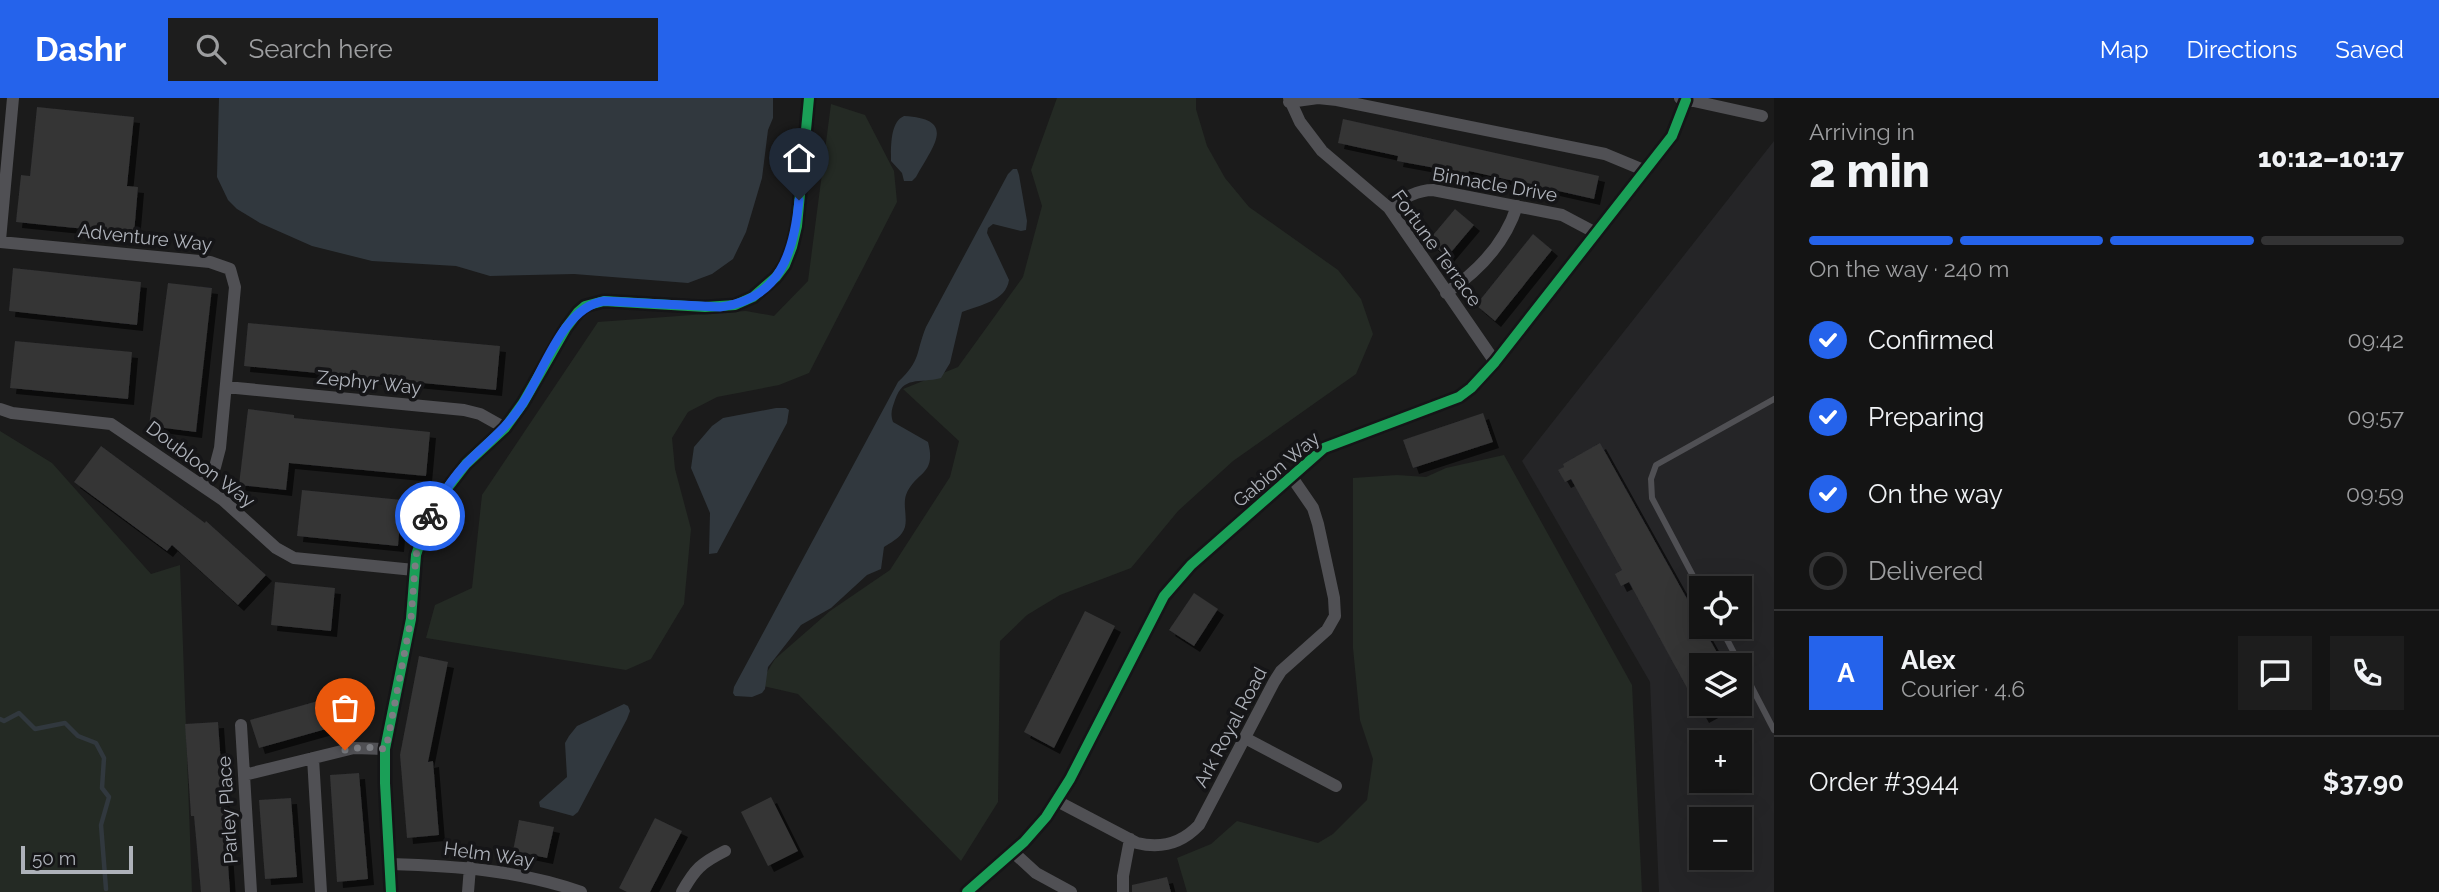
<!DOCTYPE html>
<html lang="en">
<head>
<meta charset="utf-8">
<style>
  :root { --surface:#141414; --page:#1d1d1d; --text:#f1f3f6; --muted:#9d9ea0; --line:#333334; --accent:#2563eb }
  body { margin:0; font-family:Raleway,sans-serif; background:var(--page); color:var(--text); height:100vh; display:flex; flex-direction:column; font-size:26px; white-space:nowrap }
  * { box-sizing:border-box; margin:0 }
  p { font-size:23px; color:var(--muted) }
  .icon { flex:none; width:38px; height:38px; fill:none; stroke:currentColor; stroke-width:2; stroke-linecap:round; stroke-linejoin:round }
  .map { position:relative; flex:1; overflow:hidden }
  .details { display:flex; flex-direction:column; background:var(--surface); width:665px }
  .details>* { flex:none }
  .buttons { position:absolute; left:1689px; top:478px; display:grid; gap:14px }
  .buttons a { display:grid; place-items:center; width:63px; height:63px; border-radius:0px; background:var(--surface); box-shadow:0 7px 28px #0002,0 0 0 2px var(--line); font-size:35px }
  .scale { position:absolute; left:21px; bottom:18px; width:112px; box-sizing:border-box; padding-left:7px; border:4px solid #aeb2ba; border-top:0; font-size:19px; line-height:24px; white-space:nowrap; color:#aeb2ba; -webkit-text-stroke:5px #151517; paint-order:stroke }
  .pin { position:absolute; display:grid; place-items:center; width:60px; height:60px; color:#fff; margin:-72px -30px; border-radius:50% 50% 50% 0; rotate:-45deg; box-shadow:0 0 7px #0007 }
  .pin .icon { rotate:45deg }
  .courier { position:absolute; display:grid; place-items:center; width:70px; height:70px; margin:-35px; border:5px solid #2563eb; border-radius:50%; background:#fff; color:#222; box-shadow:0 2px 9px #0007 }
  .headline em { font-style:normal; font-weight:800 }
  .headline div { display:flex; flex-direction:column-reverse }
  .headline { display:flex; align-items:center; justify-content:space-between; height:119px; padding:0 35px }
  h1 { font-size:46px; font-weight:800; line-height:52px }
  .bar { display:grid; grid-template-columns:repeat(4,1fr); gap:10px 7px; align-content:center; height:84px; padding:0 35px }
  .bar i { height:9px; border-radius:5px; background:var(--line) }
  .bar .current { background:var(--accent) }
  .bar p { grid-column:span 4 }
  .line { display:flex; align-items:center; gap:18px; padding:0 35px; border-top:2px solid var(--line) }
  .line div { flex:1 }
  .round { display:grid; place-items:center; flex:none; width:74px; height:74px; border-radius:0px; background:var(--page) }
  ol { padding:0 35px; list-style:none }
  li { display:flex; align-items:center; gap:21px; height:77px }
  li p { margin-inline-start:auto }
  li .icon { padding:7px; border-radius:50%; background:var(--accent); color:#fff; stroke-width:4 }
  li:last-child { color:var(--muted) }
  li i { width:38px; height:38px; border:4px solid var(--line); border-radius:50% }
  header { display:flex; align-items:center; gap:42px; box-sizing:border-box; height:98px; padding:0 35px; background:var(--accent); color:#fff }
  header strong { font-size:33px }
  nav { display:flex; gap:38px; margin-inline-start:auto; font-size:24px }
  .search { width:490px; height:63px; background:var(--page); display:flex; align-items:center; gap:18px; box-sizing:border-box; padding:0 24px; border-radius:0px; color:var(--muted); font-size:26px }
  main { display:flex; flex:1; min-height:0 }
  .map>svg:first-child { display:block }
  .built { fill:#252527; fill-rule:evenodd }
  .green { fill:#242a24 }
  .water { fill:#31383e }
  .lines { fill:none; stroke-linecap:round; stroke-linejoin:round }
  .stream { stroke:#31383e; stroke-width:4.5 }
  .building { fill:#343435; filter:url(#shadow) }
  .service { stroke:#505054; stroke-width:6 }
  .minor { stroke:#505054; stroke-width:12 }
  .cycleway-casing { stroke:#151517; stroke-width:15 }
  .cycleway { stroke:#1a9f57; stroke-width:10 }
  .done { stroke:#7b7d82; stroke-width:7; stroke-dasharray:0 12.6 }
  .route { stroke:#2563eb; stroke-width:9 }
  .labels { text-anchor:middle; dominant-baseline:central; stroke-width:7; stroke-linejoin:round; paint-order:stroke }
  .street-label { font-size:19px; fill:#aeb2ba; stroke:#151517 }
</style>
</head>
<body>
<header>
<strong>Dashr</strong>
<div class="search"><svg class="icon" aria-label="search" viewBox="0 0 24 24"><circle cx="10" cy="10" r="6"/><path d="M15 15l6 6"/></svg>Search here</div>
<nav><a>Map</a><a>Directions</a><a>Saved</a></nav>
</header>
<main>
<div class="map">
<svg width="1774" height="794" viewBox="0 0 1774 794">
  <defs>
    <filter id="shadow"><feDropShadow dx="6" dy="6" stdDeviation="0" flood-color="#0009"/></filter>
  </defs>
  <rect width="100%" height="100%" fill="#1b1b1b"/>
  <path class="built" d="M1774 43V794H1659L1650 584 1522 363ZM1701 490H1740V528H1701ZM1701 567H1740V606H1701ZM1701 644H1740V682H1701ZM1701 721H1740V760H1701Z"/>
  <path class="green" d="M1057 0H1196V11L1207 48 1225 80 1249 109 1338 172 1361 201 1373 236 1356 276 1233 363 1178 413 1131 470 1060 497 1027 517 1000 543 998 704 961 763 798 596 759 587 775 561 830 513 890 472 950 379 959 343 903 291 958 269 1023 179 1042 108 1031 72Z
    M831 6 865 17 894 73 897 104 809 275 779 287 717 299 688 314 672 340 675 371 691 431 684 506 651 561 626 572 426 540 435 507 472 490 482 397 598 224 746 213 774 218 808 183Z
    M0 333 52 365 151 476 180 467 192 794H0Z
    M1504 357 1632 587 1642 794H1187L1177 760 1211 746 1237 723 1318 745 1333 736 1367 702 1373 661 1360 622 1353 550V380L1397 377 1426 379 1446 370Z"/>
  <path class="water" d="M219 0H773V20L768 32 762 80 746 134 733 161 712 176 688 185 574 176 490 178 456 168 372 163 312 148 260 125 237 111 228 102 217 79Z
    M904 18C958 21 933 48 916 79L912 83H904L902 75 891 63C891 49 890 24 904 18Z
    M1013 71H1017L1019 77 1027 123 1026 132 1021 133 993 126 988 130 987 135 1009 182C1006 203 980 207 962 214L950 265 941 280C918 286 904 277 895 302 892 311 890 315 893 324L928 344C937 378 915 373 906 397 902 409 910 425 902 435 898 441 890 445 884 449L881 471 867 477 831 510 801 527 768 569 765 591 762 595 752 599 735 598 733 595 734 589 898 284C922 261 915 256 926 229L1008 76Z
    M776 310H786L789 312 787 325 717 455 709 456 710 415 691 370 694 349 712 328 723 320Z
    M624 606 628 608 630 613 627 621 578 714 573 718 540 709 539 704 567 679 565 645 569 638 577 628Z"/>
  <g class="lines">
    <path class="stream" d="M0 621 4 623 19 615 35 631 65 625 78 638 96 645 104 660 102 690 109 699 101 727 106 791"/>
  </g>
  <path class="building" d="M37 9 134 19 127 88 138 89 134 136 16 124 21 77 30 78Z
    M1343 21 1599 78 1594 101 1469 73 1468 76 1397 63 1398 58 1338 45Z
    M1455 111 1474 127 1447 159 1428 143Z
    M1533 136 1552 152 1495 223 1476 207Z
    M13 170 141 184 137 227 9 213Z
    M168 185 212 190 196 334 149 328Z
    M248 225 500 248 496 292 244 268Z
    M15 243 132 254 128 301 10 290Z
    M248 311 294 317V320L430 334 426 378 289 365 286 392 239 387Z
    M1483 315 1493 344 1413 370 1403 342Z
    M1600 345 1724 567H1701V606H1727L1703 619 1629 484 1621 488 1615 476 1622 472 1571 381 1565 384 1558 372 1564 369 1563 366Z
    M101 348 205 425 206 423 266 477 238 507 172 447 167 453 74 384Z
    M302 392 402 402 398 448 297 438Z
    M275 484 335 490 331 533 271 527Z
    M1194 495 1218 511 1194 548 1169 532Z
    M1085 513 1115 528 1054 650 1024 634Z
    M419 558 448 564 428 664 433 663 439 737 407 740 400 657Z
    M343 596 351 624 259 650 250 622Z
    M218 624 230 794H201L194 718H191L185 626Z
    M359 675 368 781 337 784 330 677Z
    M771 699 798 753 768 768 741 714Z
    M291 700 297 779 265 781 259 702Z
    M655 720 682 733 650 794H627L619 790Z
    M519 722 554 729 547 760 513 753Z
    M1167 779 1171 794H1132V787Z"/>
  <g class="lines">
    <path class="service" d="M1701 493 1652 400 1651 381 1656 367 1774 301
      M1720 528 1774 632"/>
    <path class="minor" d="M1289 0 1300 24 1322 53 1389 110 1495 264
      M1680 0 1762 18
      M1289 4 1318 0 1337 2 1605 56 1646 73
      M1389 110C1403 101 1416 92 1433 92L1562 117 1596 135
      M0 142 13 0
      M0 144 210 164 230 171 235 189 220 350 215 369 202 387
      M1446 195C1479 173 1505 146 1517 108
      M226 289 464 312 480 316 505 330
      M0 311 12 315 111 326 223 402 276 450 294 460 414 472
      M241 627 251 794
      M1245 640 1336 688
      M313 660 321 794
      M244 677 354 650 385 651
      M1057 703 1137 745C1161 751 1182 745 1199 727L1274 584 1281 573 1327 532 1335 518 1334 500 1318 426 1313 410 1291 378
      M1013 754 1036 775 1071 794
      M390 766C455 768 519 772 581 794
      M391 794 385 685V651L411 521 416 457 427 424 439 401 466 366 505 330 523 305 566 230 578 214 585 208 604 203 705 209 735 207 753 199 776 179 785 167 792 149 797 128 809 0
      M468 794 470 769
      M682 794C695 771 701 765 725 753
      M967 794 1024 744 1046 719 1070 681 1164 498 1191 467 1324 350 1459 299 1471 290 1495 264 1672 38 1686 2
      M1123 794V778L1130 741"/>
    <defs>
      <path id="cycleway" d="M391 794 385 685V651L411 521 416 457 427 424 439 401 466 366 505 330 523 305 566 230 578 214 585 208 604 203 705 209 735 207 753 199 776 179 785 167 792 149 797 128 809 0
        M967 794 1024 744 1046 719 1070 681 1164 498 1191 467 1324 350 1459 299 1471 290 1495 264 1672 38 1686 2"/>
    </defs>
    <use href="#cycleway" class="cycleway-casing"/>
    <use href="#cycleway" class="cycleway"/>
  </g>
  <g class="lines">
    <path class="done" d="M345 652 364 649 386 651 411 521 416 457 430 418"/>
    <path class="route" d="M430 418C441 398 452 380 468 364 487 345 508 329 523 305 544 273 563 209 604 203L720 209C780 201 794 155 799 102"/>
  </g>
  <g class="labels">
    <g class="street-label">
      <text transform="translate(1495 86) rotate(10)">Binnacle Drive</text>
      <text transform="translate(145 139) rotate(6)">Adventure Way</text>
      <text transform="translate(1437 150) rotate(54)">Fortune Terrace</text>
      <text transform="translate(369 284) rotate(6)">Zephyr Way</text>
      <text transform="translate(201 366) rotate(37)">Doubloon Way</text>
      <text transform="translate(1276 371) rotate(-40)">Gabion Way</text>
      <text transform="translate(1230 629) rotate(-62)">Ark Royal Road</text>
      <text transform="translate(227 712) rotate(-94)">Parley Place</text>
      <text transform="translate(489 756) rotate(8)">Helm Way</text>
    </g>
  </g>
</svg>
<div class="buttons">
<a><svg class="icon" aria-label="locate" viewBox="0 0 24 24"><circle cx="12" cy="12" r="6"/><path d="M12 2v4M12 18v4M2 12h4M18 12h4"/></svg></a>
<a><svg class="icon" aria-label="layers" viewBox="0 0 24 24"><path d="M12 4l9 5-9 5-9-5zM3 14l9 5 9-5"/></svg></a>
<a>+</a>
<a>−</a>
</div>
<div class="scale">50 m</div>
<div class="pin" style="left:345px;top:652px;background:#ea580c"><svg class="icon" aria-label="bag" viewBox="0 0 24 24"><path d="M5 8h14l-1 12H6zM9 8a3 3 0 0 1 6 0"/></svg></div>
<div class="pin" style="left:799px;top:102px;background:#1f2937"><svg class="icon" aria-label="home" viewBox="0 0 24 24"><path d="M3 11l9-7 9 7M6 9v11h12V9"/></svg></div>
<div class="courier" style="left:430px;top:418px"><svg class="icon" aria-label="bike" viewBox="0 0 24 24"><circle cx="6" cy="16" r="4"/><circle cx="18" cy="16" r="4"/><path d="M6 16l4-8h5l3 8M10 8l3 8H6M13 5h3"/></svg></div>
</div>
<section class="details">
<div class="headline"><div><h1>2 min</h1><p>Arriving in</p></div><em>10:12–10:17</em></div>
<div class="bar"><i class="current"></i><i class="current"></i><i class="current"></i><i></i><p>On the way · 240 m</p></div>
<ol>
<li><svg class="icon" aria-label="check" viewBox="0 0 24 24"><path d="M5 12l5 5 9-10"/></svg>Confirmed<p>09:42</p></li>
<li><svg class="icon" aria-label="check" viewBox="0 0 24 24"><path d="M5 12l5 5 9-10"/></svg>Preparing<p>09:57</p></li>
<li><svg class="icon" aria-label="check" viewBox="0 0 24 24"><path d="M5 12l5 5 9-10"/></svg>On the way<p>09:59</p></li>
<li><i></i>Delivered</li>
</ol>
<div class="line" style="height:126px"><b class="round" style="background:var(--accent);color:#fff">A</b><div><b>Alex</b><p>Courier · 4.6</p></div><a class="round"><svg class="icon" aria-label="chat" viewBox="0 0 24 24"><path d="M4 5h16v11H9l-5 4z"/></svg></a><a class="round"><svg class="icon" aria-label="phone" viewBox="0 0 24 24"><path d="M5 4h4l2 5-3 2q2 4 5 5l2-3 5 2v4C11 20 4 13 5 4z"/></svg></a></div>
<div class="line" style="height:91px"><div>Order #3944</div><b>$37.90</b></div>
</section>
</main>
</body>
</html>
